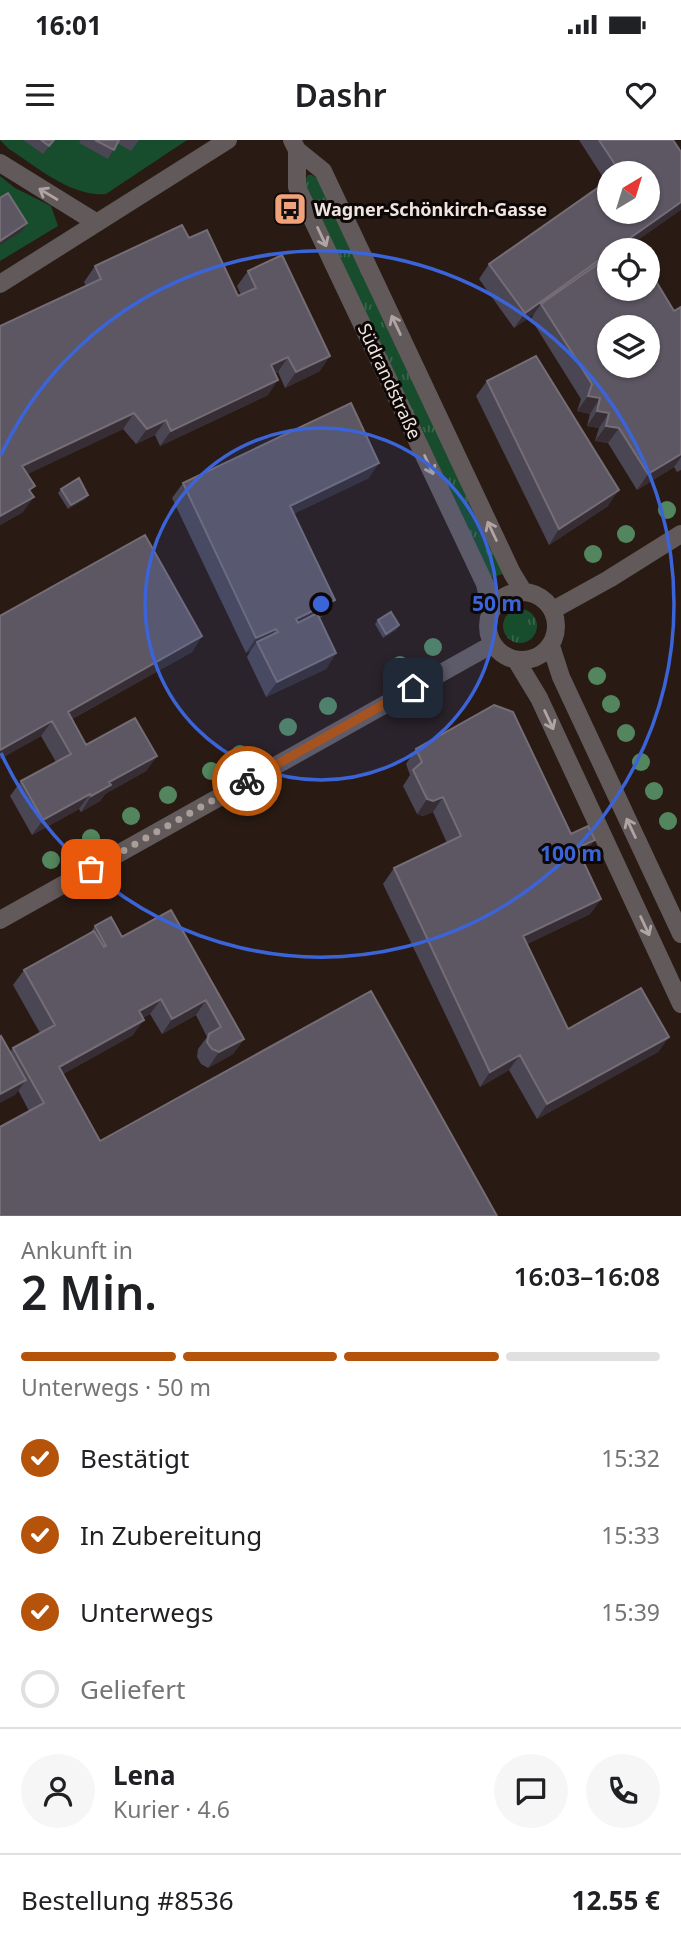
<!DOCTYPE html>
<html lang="de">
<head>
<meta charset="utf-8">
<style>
  :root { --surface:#fff; --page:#f6f6f6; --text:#202124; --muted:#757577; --line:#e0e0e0; --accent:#b45309 }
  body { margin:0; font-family:"Noto Sans",sans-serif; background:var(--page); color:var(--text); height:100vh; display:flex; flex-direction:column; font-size:26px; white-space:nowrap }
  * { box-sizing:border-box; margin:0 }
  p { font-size:23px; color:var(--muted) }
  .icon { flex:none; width:38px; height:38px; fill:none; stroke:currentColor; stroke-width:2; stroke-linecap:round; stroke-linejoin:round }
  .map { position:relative; height:1076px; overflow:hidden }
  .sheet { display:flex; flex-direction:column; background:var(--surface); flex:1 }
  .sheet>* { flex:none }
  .needle { width:46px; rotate:38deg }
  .tools { position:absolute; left:597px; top:21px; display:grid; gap:14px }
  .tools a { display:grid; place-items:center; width:63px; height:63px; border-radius:50%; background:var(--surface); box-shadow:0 2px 5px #0004; font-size:35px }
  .pin { position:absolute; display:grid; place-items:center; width:60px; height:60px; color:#fff; margin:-30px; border-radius:14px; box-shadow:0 4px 10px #0006 }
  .courier { position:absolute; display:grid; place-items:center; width:70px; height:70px; margin:-35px; border:5px solid #b45309; border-radius:50%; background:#fff; color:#222; box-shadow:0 2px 9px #0007 }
  .headline em { font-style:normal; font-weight:600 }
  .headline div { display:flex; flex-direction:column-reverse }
  .headline { display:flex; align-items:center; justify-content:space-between; height:119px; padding:0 21px }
  h1 { font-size:46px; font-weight:600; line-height:52px }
  .bar { display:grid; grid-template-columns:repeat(4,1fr); gap:10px 7px; align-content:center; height:84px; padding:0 21px }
  .bar i { height:9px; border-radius:5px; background:var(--line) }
  .bar .selected { background:var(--accent) }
  .bar p { grid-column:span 4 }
  .line { display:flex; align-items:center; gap:18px; padding:0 21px; border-top:2px solid var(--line) }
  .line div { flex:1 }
  .round { display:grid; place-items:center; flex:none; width:74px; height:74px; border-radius:37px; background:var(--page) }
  ol { padding:0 21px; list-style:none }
  li { display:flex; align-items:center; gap:21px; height:77px }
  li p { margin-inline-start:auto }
  li .icon { padding:7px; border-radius:50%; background:var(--accent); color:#fff; stroke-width:4 }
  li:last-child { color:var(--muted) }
  li i { width:38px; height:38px; border:4px solid var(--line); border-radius:50% }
  .status { display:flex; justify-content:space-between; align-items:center; height:49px; padding:0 35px; background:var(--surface); direction:ltr }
  .status svg { height:19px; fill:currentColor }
  header { display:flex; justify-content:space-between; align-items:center; height:91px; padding:0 21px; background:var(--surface); font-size:32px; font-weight:600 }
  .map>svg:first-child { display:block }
  .grass { fill:url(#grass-tufts) }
  .garden { fill:#174c2d }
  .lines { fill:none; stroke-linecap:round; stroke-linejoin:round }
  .minor { stroke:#62595a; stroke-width:18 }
  .tree { fill:#53865e }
  .wall { fill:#4b4654; fill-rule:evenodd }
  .shaded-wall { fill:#362e34 }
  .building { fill:#5d5763; stroke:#746d76; stroke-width:2; fill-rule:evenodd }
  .oneway { stroke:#b0a5a4 }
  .done { stroke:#aa9e99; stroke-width:7; stroke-dasharray:0 12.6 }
  .route { stroke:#b45309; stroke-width:9 }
  .ring { fill:none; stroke:#3c64d9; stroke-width:3.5 }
  .labels { text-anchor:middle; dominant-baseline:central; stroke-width:6; stroke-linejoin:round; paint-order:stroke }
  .poi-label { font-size:18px; font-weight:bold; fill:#efe4e0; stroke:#0d0705; text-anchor:start }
  .street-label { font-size:18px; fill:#efe4e0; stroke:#0d0705 }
  .centre { fill:#3c64d9; stroke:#0d0705; stroke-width:3.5 }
  .ring-label { font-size:21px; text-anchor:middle; font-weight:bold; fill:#3c64d9; stroke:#0d0705; stroke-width:6; stroke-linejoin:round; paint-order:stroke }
</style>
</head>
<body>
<div class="status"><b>16:01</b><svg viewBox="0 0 49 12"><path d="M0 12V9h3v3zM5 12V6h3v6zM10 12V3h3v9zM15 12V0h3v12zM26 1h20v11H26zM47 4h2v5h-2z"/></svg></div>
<header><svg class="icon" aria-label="menu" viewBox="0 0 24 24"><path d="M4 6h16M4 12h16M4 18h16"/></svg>Dashr<svg class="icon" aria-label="heart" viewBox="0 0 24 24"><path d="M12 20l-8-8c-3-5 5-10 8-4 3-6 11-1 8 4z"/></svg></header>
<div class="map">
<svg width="681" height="1076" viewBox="0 0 681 1076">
  <defs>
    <pattern id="grass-tufts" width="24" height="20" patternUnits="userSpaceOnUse" patternTransform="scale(1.75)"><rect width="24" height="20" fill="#174c2d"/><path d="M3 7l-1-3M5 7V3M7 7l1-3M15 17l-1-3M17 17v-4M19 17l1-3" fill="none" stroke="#39664b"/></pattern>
  </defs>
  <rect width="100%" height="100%" fill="#291b14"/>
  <path class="grass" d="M308 35H312L317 38 503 434 489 438 304 43Z
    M503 486a17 17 0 1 1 34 0a17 17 0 1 1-34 0Z"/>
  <path class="garden" d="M0 0H187L106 54C71 57 37 27 9 9Z
    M0 36 15 48 51 66 58 86 0 121Z"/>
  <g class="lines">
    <path class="minor" d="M292 0 297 10 323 31 512 433 523 451
      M297 10V47L485 444 491 471
      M0 23 97 83
      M0 144 228 0
      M488 486a34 34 0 1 1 68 0a34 34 0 1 1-68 0Z
      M553 470 609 439 681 394
      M551 506 561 537 681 794
      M516 520 539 558 681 864
      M0 780 493 504"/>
  </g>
  <g class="tree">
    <circle cx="667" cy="370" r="9"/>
    <circle cx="626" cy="394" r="9"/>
    <circle cx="593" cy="414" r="9"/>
    <circle cx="433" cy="507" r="9"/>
    <circle cx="400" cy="525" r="9"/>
    <circle cx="597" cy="536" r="9"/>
    <circle cx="611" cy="564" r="9"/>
    <circle cx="328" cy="566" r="9"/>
    <circle cx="288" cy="587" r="9"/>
    <circle cx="626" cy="593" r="9"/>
    <circle cx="240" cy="614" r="9"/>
    <circle cx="641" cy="622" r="9"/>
    <circle cx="211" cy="631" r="9"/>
    <circle cx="654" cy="651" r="9"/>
    <circle cx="168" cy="655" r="9"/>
    <circle cx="131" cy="676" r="9"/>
    <circle cx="668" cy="681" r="9"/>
    <circle cx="91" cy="698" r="9"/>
    <circle cx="51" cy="720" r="9"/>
  </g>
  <path class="wall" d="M23 0H54L43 14Z
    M81 0H139L131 11 117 3 108 19 79 3Z
    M579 0H673L633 104 674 171 681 167V330L677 332 674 327 637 350 608 303 595 301 599 288 587 286 590 274 577 271 581 259 531 179 534 174 514 188 479 139 489 124 606 42ZM609 33H648L609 72Z
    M189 98 238 156 241 155 237 146 248 131 320 231 285 248 278 232 275 233 268 255 160 306 155 295 136 304 123 289 27 334 31 352 23 372 0 385 86 146 84 142 95 126Z
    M487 241 608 366 549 405 476 256Z
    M369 338 293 374 324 475 320 478 336 513 326 529 266 557 247 517 251 510 246 513 172 358 183 343Z
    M61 349 88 355 85 359 68 369 58 353Z
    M0 476 202 496 192 512 72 579 86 605 157 616 146 631 105 654 100 661 81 672 79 669 32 695 10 656 21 641 56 622 41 596 0 619Z
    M378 480 399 485 396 490 383 498 375 484Z
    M416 609 571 694 584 715 581 716 601 759 590 774 527 804 568 889 669 897 658 912 537 979 509 930 480 947 383 744 394 728 447 703 433 672 423 676 417 674 403 646 410 635 406 624Z
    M171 770 244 899 233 914 208 928 201 924 197 917 198 909 207 897 196 875 162 894 150 874 143 878 133 895 63 934 0 1076 29 971 18 950 15 955 10 912 13 908 40 893 13 845 24 830 90 793 95 786 122 797Z"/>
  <path class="shaded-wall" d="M681 62V70L624 110H613Z
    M27 83 22 91 0 105V101Z
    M609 113V121L541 164 534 174 514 188 525 173Z
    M330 216 320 231 285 248 296 232Z
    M288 217 278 232 260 240 271 225Z
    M278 240 268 255 160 306 171 291Z
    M588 256 600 258 590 274 577 271Z
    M597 271 609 273 599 288 587 286Z
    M134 273 123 289 11 342 22 326Z
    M166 280 155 295 136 304 147 289Z
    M606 286 619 288 608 303 595 301Z
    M681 314V317L674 327 637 350 648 334Z
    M379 323 369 338 279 381 290 366Z
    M619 350 608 366 549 405 559 389Z
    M88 355 85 359 68 369 71 365Z
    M34 357 23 372 0 385V376Z
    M335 460 324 475 285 494 296 479Z
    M399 485 396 490 383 498 386 494Z
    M276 489 265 504 257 502 251 510 246 513 256 498Z
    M202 496 192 512 57 587 68 572Z
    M336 513 326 529 266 557 277 542Z
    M52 581 41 596 0 619V610Z
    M157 616 146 631 105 654 100 661 81 672 91 656 109 642Z
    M90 654 79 669 32 695 43 680Z
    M443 657 433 672 423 676 417 674 427 659Z
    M595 700 584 715 567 723 577 708Z
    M601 759 590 774 513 811 523 796Z
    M161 859 150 874 129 886 139 871Z
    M206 860 196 875 162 894 172 879Z
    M144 880 133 895 48 942 59 927Z
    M669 897 658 912 537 979 547 964Z
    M244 899 233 914 208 928 219 912Z
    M520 915 509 930 480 947 490 932Z
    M26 940 15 955 0 963V954Z"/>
  <path class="building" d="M41 0H54L49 6Z
    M95 0H119L114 10Z
    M599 0H673L681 12V62L613 110H609V113L525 173 489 124 609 40V72H648V33H618L620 32Z
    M8 53 27 83 0 101V58Z
    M182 85 189 98 207 90 238 156 256 148 248 131 282 115 330 216 296 232 288 217 271 225 278 240 171 291 166 280 147 289 134 273 22 326 35 346 29 350 34 357 0 376V186L101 139 95 126Z
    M631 101 637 110H618Z
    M609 116V149H648V128L674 171 681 167V314L648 334 619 288 606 286 609 273 597 271 600 258 588 256 592 244 541 164ZM609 187H648V226H609Z
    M536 216 619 350 559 389 487 241Z
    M351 263 379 323 290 366 335 460 296 479 298 483 317 473 336 513 277 542 257 502 278 492 276 489 256 498 183 343Z
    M79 338 88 355 71 365 61 349Z
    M145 395 202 496 68 572 86 605 135 578 157 616 109 642 111 645 91 656 90 654 43 680 21 641 71 614 52 581 0 610V476Z
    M391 472 399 485 386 494 378 480Z
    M494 565 513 572 571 694 588 686 595 700 577 708 601 759 523 796 568 889 641 848 669 897 547 964 520 915 490 932 394 728 461 696 443 657 433 661 427 659 413 630 422 622 416 609Z
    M171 770 244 899 219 912 212 909 207 902 209 894 221 887 206 860 172 879 161 859 139 871 144 880 59 927 100 1001 371 851 497 1076H0V987L44 963 13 908 55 885 24 830 94 791 104 807 106 806 95 786 111 777 122 797Z
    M1 896 26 940 0 954V897Z"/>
  <defs><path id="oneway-shaft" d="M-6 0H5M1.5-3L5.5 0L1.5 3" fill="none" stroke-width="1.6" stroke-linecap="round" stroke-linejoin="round" transform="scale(1.75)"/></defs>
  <g class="oneway">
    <use href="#oneway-shaft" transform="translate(48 54) rotate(-149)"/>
    <use href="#oneway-shaft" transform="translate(322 97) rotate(65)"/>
    <use href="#oneway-shaft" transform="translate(396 185) rotate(-115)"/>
    <use href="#oneway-shaft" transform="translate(429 325) rotate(65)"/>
    <use href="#oneway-shaft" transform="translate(492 391) rotate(-115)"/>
    <use href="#oneway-shaft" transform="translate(549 580) rotate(65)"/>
    <use href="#oneway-shaft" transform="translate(631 688) rotate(-115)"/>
    <use href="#oneway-shaft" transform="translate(645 786) rotate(65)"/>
  </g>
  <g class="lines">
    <path class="done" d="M91 729 247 641"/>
    <path class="route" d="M247 641 413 548"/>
  </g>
  <circle cx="321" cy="464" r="176" fill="#3c64d9" fill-opacity=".12"/>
  <g class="ring">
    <circle cx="321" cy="464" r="176"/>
    <path d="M1 315A353 353 0 1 1 1 613"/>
  </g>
  <defs>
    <symbol id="bus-square" viewBox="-11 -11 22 22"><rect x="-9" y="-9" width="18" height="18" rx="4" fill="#f0a27a" stroke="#0d0705"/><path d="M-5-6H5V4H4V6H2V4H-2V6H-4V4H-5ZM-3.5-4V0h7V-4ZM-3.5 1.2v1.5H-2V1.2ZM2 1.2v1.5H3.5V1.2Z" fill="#111"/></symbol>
  </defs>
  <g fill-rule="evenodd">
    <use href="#bus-square" x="271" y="50" width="38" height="38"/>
  </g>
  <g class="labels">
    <g class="poi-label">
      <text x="314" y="69">Wagner-Schönkirch-Gasse</text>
    </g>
    <g class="street-label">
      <text transform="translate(390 241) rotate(65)">Südrandstraße</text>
    </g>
  </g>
  <circle cx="321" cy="464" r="10" class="centre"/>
  <g class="ring-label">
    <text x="497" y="471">50 m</text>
    <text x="571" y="721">100 m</text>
  </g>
</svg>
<div class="tools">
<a><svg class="needle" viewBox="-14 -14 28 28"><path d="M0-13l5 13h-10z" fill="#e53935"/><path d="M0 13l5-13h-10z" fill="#757577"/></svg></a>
<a><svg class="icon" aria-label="locate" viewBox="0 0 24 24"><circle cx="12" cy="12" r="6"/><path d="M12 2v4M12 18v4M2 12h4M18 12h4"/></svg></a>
<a><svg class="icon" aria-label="layers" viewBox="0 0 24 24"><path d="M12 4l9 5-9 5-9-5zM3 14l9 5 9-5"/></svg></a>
</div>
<div class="pin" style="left:91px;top:729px;background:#ea580c"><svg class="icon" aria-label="bag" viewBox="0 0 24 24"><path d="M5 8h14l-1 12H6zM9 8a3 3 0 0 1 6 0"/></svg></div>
<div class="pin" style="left:413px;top:548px;background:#1f2937"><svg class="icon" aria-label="home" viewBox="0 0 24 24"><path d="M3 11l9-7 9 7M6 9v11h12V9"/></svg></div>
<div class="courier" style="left:247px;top:641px"><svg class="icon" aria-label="bike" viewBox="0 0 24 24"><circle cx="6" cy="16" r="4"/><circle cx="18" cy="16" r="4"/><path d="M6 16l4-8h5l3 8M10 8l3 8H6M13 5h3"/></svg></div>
</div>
<section class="sheet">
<div class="headline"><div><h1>2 Min.</h1><p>Ankunft in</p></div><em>16:03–16:08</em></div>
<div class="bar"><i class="selected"></i><i class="selected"></i><i class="selected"></i><i></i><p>Unterwegs · 50 m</p></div>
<ol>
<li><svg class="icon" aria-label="check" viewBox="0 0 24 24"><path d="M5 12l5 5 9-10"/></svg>Bestätigt<p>15:32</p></li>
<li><svg class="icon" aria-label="check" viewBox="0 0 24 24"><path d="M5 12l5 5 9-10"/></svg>In Zubereitung<p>15:33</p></li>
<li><svg class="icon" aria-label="check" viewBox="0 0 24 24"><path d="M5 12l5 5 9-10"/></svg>Unterwegs<p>15:39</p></li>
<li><i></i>Geliefert</li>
</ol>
<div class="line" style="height:126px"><a class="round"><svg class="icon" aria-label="person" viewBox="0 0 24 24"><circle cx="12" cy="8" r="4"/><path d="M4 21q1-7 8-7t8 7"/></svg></a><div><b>Lena</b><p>Kurier · 4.6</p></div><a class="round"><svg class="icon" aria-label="chat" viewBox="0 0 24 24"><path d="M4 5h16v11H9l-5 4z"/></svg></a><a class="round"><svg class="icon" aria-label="phone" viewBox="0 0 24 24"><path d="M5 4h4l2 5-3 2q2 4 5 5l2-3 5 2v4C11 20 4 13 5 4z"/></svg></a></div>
<div class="line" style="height:91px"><div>Bestellung #8536</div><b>12.55 €</b></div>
</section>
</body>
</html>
